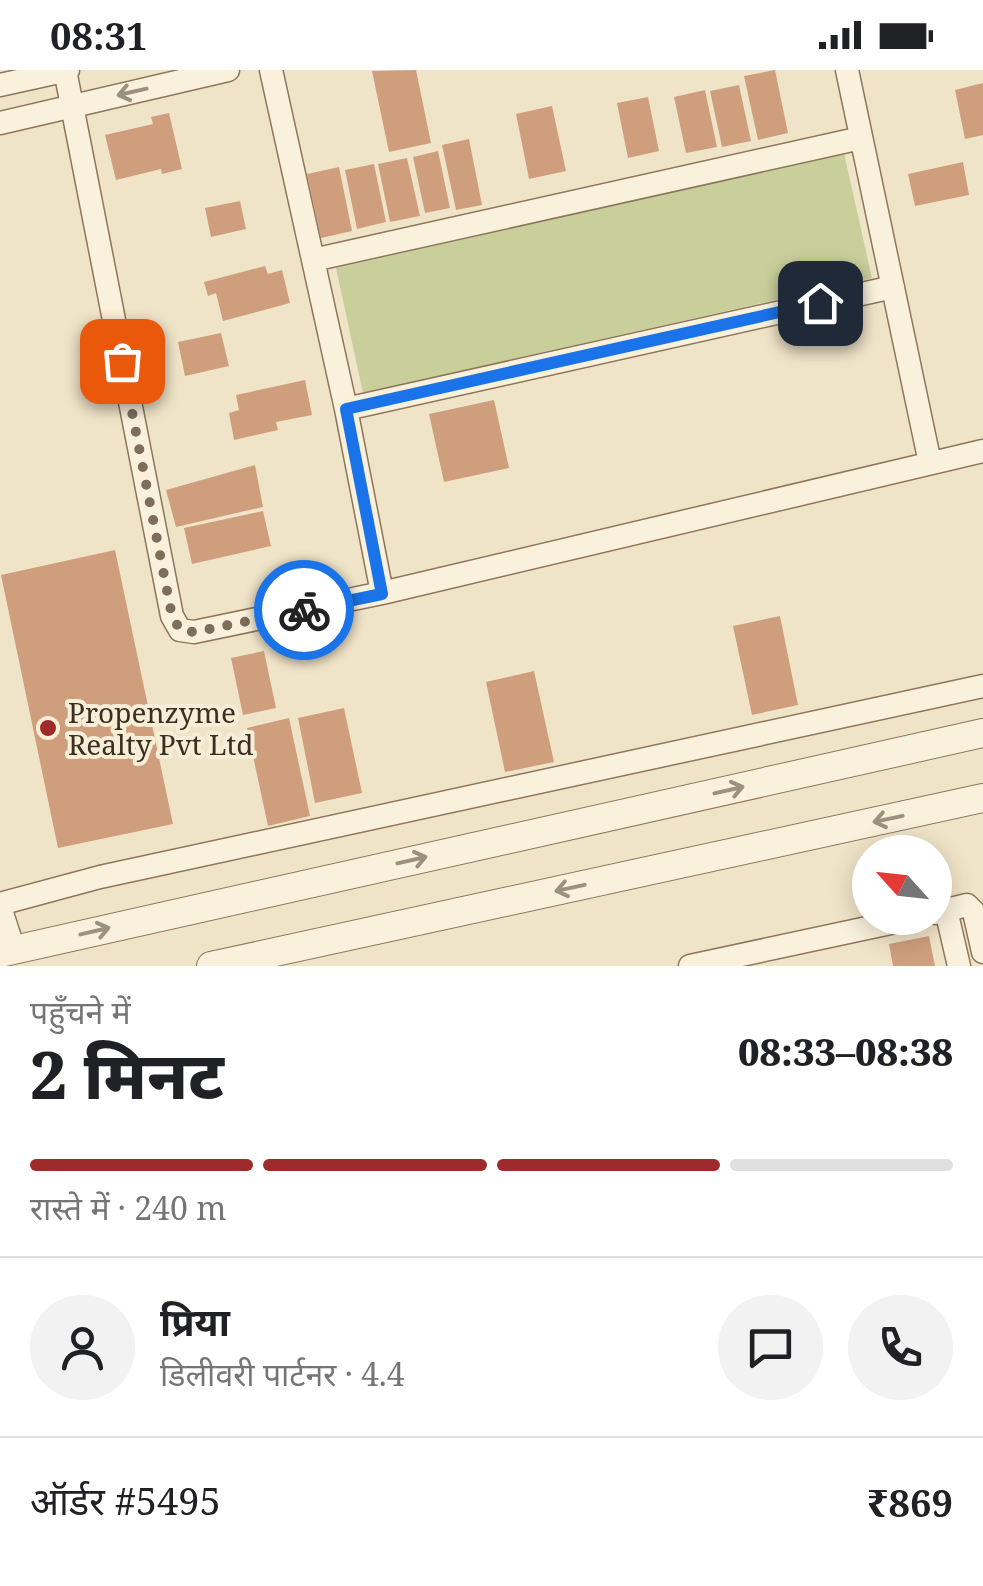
<!DOCTYPE html>
<html lang="hi">
<head>
<meta charset="utf-8">
<style>
  :root { --surface:#fff; --page:#f2f2f2; --text:#202124; --muted:#757577; --line:#e0e0e0; --accent:#9e2a2b }
  body { margin:0; font-family:"Noto Serif","Noto Sans Devanagari",serif; background:var(--page); color:var(--text); height:100vh; display:flex; flex-direction:column; font-size:38px; white-space:nowrap }
  * { box-sizing:border-box; margin:0 }
  p { font-size:32px; color:var(--muted) }
  .icon { flex:none; width:55px; height:55px; fill:none; stroke:currentColor; stroke-width:2; stroke-linecap:round; stroke-linejoin:round }
  .map { position:relative; height:896px; overflow:hidden }
  .drawer { display:flex; flex-direction:column; background:var(--surface); flex:1 }
  .drawer>* { flex:none }
  .needle { width:65px; rotate:297deg }
  .controls { position:absolute; left:852px; top:765px; display:grid; gap:20px }
  .controls a { display:grid; place-items:center; width:100px; height:100px; border-radius:50%; background:var(--surface); box-shadow:0 5px 25px #0003; font-size:50px }
  .pin { position:absolute; display:grid; place-items:center; width:85px; height:85px; color:#fff; margin:-42px; border-radius:20px; box-shadow:0 5px 15px #0006 }
  .courier { position:absolute; display:grid; place-items:center; width:100px; height:100px; margin:-50px; border:8px solid #1a73e8; border-radius:50%; background:#fff; color:#222; box-shadow:0 2px 12px #0007 }
  .overview em { font-style:normal; font-weight:800 }
  .overview div { display:flex; flex-direction:column-reverse }
  .overview { display:flex; align-items:center; justify-content:space-between; height:170px; padding:0 30px }
  h1 { font-size:65px; font-weight:800; line-height:75px }
  .bar { display:grid; grid-template-columns:repeat(4,1fr); gap:15px 10px; align-content:center; height:120px; padding:0 30px }
  .bar i { height:12px; border-radius:8px; background:var(--line) }
  .bar .selected { background:var(--accent) }
  .bar p { grid-column:span 4 }
  .line { display:flex; align-items:center; gap:25px; padding:0 30px; border-top:2px solid var(--line) }
  .line div { flex:1 }
  .round { display:grid; place-items:center; flex:none; width:105px; height:105px; border-radius:52px; background:var(--page) }
  .status { display:flex; justify-content:space-between; align-items:center; height:70px; padding:0 50px; background:var(--surface); direction:ltr }
  .status svg { height:28px; fill:currentColor }
  .map>svg:first-child { display:block }
  .green { fill:#c9cf9b }
  .building { fill:#cf9f7d }
  .lines { fill:none; stroke-linecap:round; stroke-linejoin:round }
  .minor-casing { stroke:#8d765c; stroke-width:25 }
  .tertiary-casing { stroke:#8d765c; stroke-width:30 }
  .minor { stroke:#faf1dc; stroke-width:22 }
  .tertiary { stroke:#faf1dc; stroke-width:28 }
  .oneway { stroke:#9c907e }
  .done { stroke:#7c6e5b; stroke-width:10; stroke-dasharray:0 18 }
  .route { stroke:#1a73e8; stroke-width:12 }
  .poi-dot { fill:#9e2a2b; stroke:#f7eed8; stroke-width:4 }
  .labels { text-anchor:middle; dominant-baseline:central; stroke-width:8; stroke-linejoin:round; paint-order:stroke }
  .poi-label { font-size:28px; fill:#3d2e20; stroke:#f7eed8; text-anchor:start }
</style>
</head>
<body>
<div class="status"><b>08:31</b><svg viewBox="0 0 49 12"><path d="M0 12V9h3v3zM5 12V6h3v6zM10 12V3h3v9zM15 12V0h3v12zM26 1h20v11H26zM47 4h2v5h-2z"/></svg></div>
<div class="map">
<svg width="983" height="896" viewBox="0 0 983 896">
  <rect width="100%" height="100%" fill="#f0e4c8"/>
  <path class="green" d="M844 83 872 208 363 323 336 198Z"/>
  <path class="building" d="M416 0 431 73 389 82 372 1Z
    M775 0 788 63 758 70 744 6Z
    M983 13V65L965 69 955 20Z
    M739 15 751 71 722 77 710 21Z
    M705 20 717 77 686 83 674 27Z
    M648 27 659 81 628 88 617 33Z
    M552 36 566 101 529 109 516 44Z
    M169 43 182 99 162 104 161 99 116 110 105 65 153 54 151 47Z
    M469 69 482 135 456 140 442 75Z
    M438 81 450 138 425 143 413 87Z
    M407 88 420 146 390 152 378 94Z
    M963 92 969 125 915 136 908 104Z
    M374 94 386 152 357 159 345 100Z
    M339 97 352 161 321 168 307 104Z
    M240 131 246 159 211 167 205 138Z
    M265 196 268 204 282 200 290 233 223 251 216 223 208 226 204 212Z
    M221 263 229 296 185 306 178 272Z
    M305 310 312 345 276 352 278 360 234 370 229 343 239 340 236 325Z
    M494 330 509 398 444 412 429 344Z
    M255 395 263 437 176 457 166 420Z
    M263 441 271 476 192 494 184 458Z
    M115 480 173 754 58 778 1 505Z
    M780 546 798 635 752 645 733 556Z
    M264 581 276 638 243 645 231 588Z
    M534 601 554 692 505 702 486 612Z
    M344 638 362 723 315 733 298 648Z
    M289 648 310 746 268 756 247 658Z
    M929 866 935 896H893L889 874Z"/>
  <g class="lines">
    <defs>
      <path id="minor" d="M65 0 172 546 180 560 194 562 382 523 983 381
        M271 0 346 339 382 523
        M847 0 930 393
        M0 15 68 0
        M0 53 228 0
        M313 190 861 68
        M346 339 893 217
        M0 834 100 807 983 616
        M0 837 14 880
        M946 840 959 896
        M935 843 967 835 974 842 983 882
        M690 896 914 848"/>
      <path id="tertiary" d="M0 883 983 663
        M211 896 983 728"/>
    </defs>
    <use href="#minor" class="minor-casing"/>
    <use href="#tertiary" class="tertiary-casing"/>
    <use href="#minor" class="minor"/>
    <use href="#tertiary" class="tertiary"/>
  </g>
  <defs><path id="oneway-shaft" d="M-6 0H5M1.5-3L5.5 0L1.5 3" fill="none" stroke-width="1.6" stroke-linecap="round" stroke-linejoin="round" transform="scale(2.5)"/></defs>
  <g class="oneway">
    <use href="#oneway-shaft" transform="translate(132 22) rotate(167)"/>
    <use href="#oneway-shaft" transform="translate(729 720) rotate(-13)"/>
    <use href="#oneway-shaft" transform="translate(888 749) rotate(168)"/>
    <use href="#oneway-shaft" transform="translate(412 790) rotate(-13)"/>
    <use href="#oneway-shaft" transform="translate(570 818) rotate(168)"/>
    <use href="#oneway-shaft" transform="translate(95 861) rotate(-13)"/>
  </g>
  <g class="lines">
    <path class="done" d="M122 291 172 546 180 560 194 562 304 540"/>
    <path class="route" d="M304 540 382 524 346 339 820 233"/>
  </g>
  <circle class="poi-dot" cx="48" cy="658" r="10"/>
  <g class="labels">
    <g class="poi-label">
      <text x="68" y="642">Propenzyme<tspan x="68" dy="32">Realty Pvt Ltd</tspan></text>
    </g>
  </g>
</svg>
<div class="controls">
<a><svg class="needle" viewBox="-14 -14 28 28"><path d="M0-13l5 13h-10z" fill="#e53935"/><path d="M0 13l5-13h-10z" fill="#757577"/></svg></a>
</div>
<div class="pin" style="left:122px;top:291px;background:#ea580c"><svg class="icon" aria-label="bag" viewBox="0 0 24 24"><path d="M5 8h14l-1 12H6zM9 8a3 3 0 0 1 6 0"/></svg></div>
<div class="pin" style="left:820px;top:233px;background:#1f2937"><svg class="icon" aria-label="home" viewBox="0 0 24 24"><path d="M3 11l9-7 9 7M6 9v11h12V9"/></svg></div>
<div class="courier" style="left:304px;top:540px"><svg class="icon" aria-label="bike" viewBox="0 0 24 24"><circle cx="6" cy="16" r="4"/><circle cx="18" cy="16" r="4"/><path d="M6 16l4-8h5l3 8M10 8l3 8H6M13 5h3"/></svg></div>
</div>
<section class="drawer">
<div class="overview"><div><h1>2 मिनट</h1><p>पहुँचने में</p></div><em>08:33–08:38</em></div>
<div class="bar"><i class="selected"></i><i class="selected"></i><i class="selected"></i><i></i><p>रास्ते में · 240 m</p></div>
<div class="line" style="height:180px"><a class="round"><svg class="icon" aria-label="person" viewBox="0 0 24 24"><circle cx="12" cy="8" r="4"/><path d="M4 21q1-7 8-7t8 7"/></svg></a><div><b>प्रिया</b><p>डिलीवरी पार्टनर · 4.4</p></div><a class="round"><svg class="icon" aria-label="chat" viewBox="0 0 24 24"><path d="M4 5h16v11H9l-5 4z"/></svg></a><a class="round"><svg class="icon" aria-label="phone" viewBox="0 0 24 24"><path d="M5 4h4l2 5-3 2q2 4 5 5l2-3 5 2v4C11 20 4 13 5 4z"/></svg></a></div>
<div class="line" style="height:130px"><div>ऑर्डर #5495</div><b>₹869</b></div>
</section>
</body>
</html>
